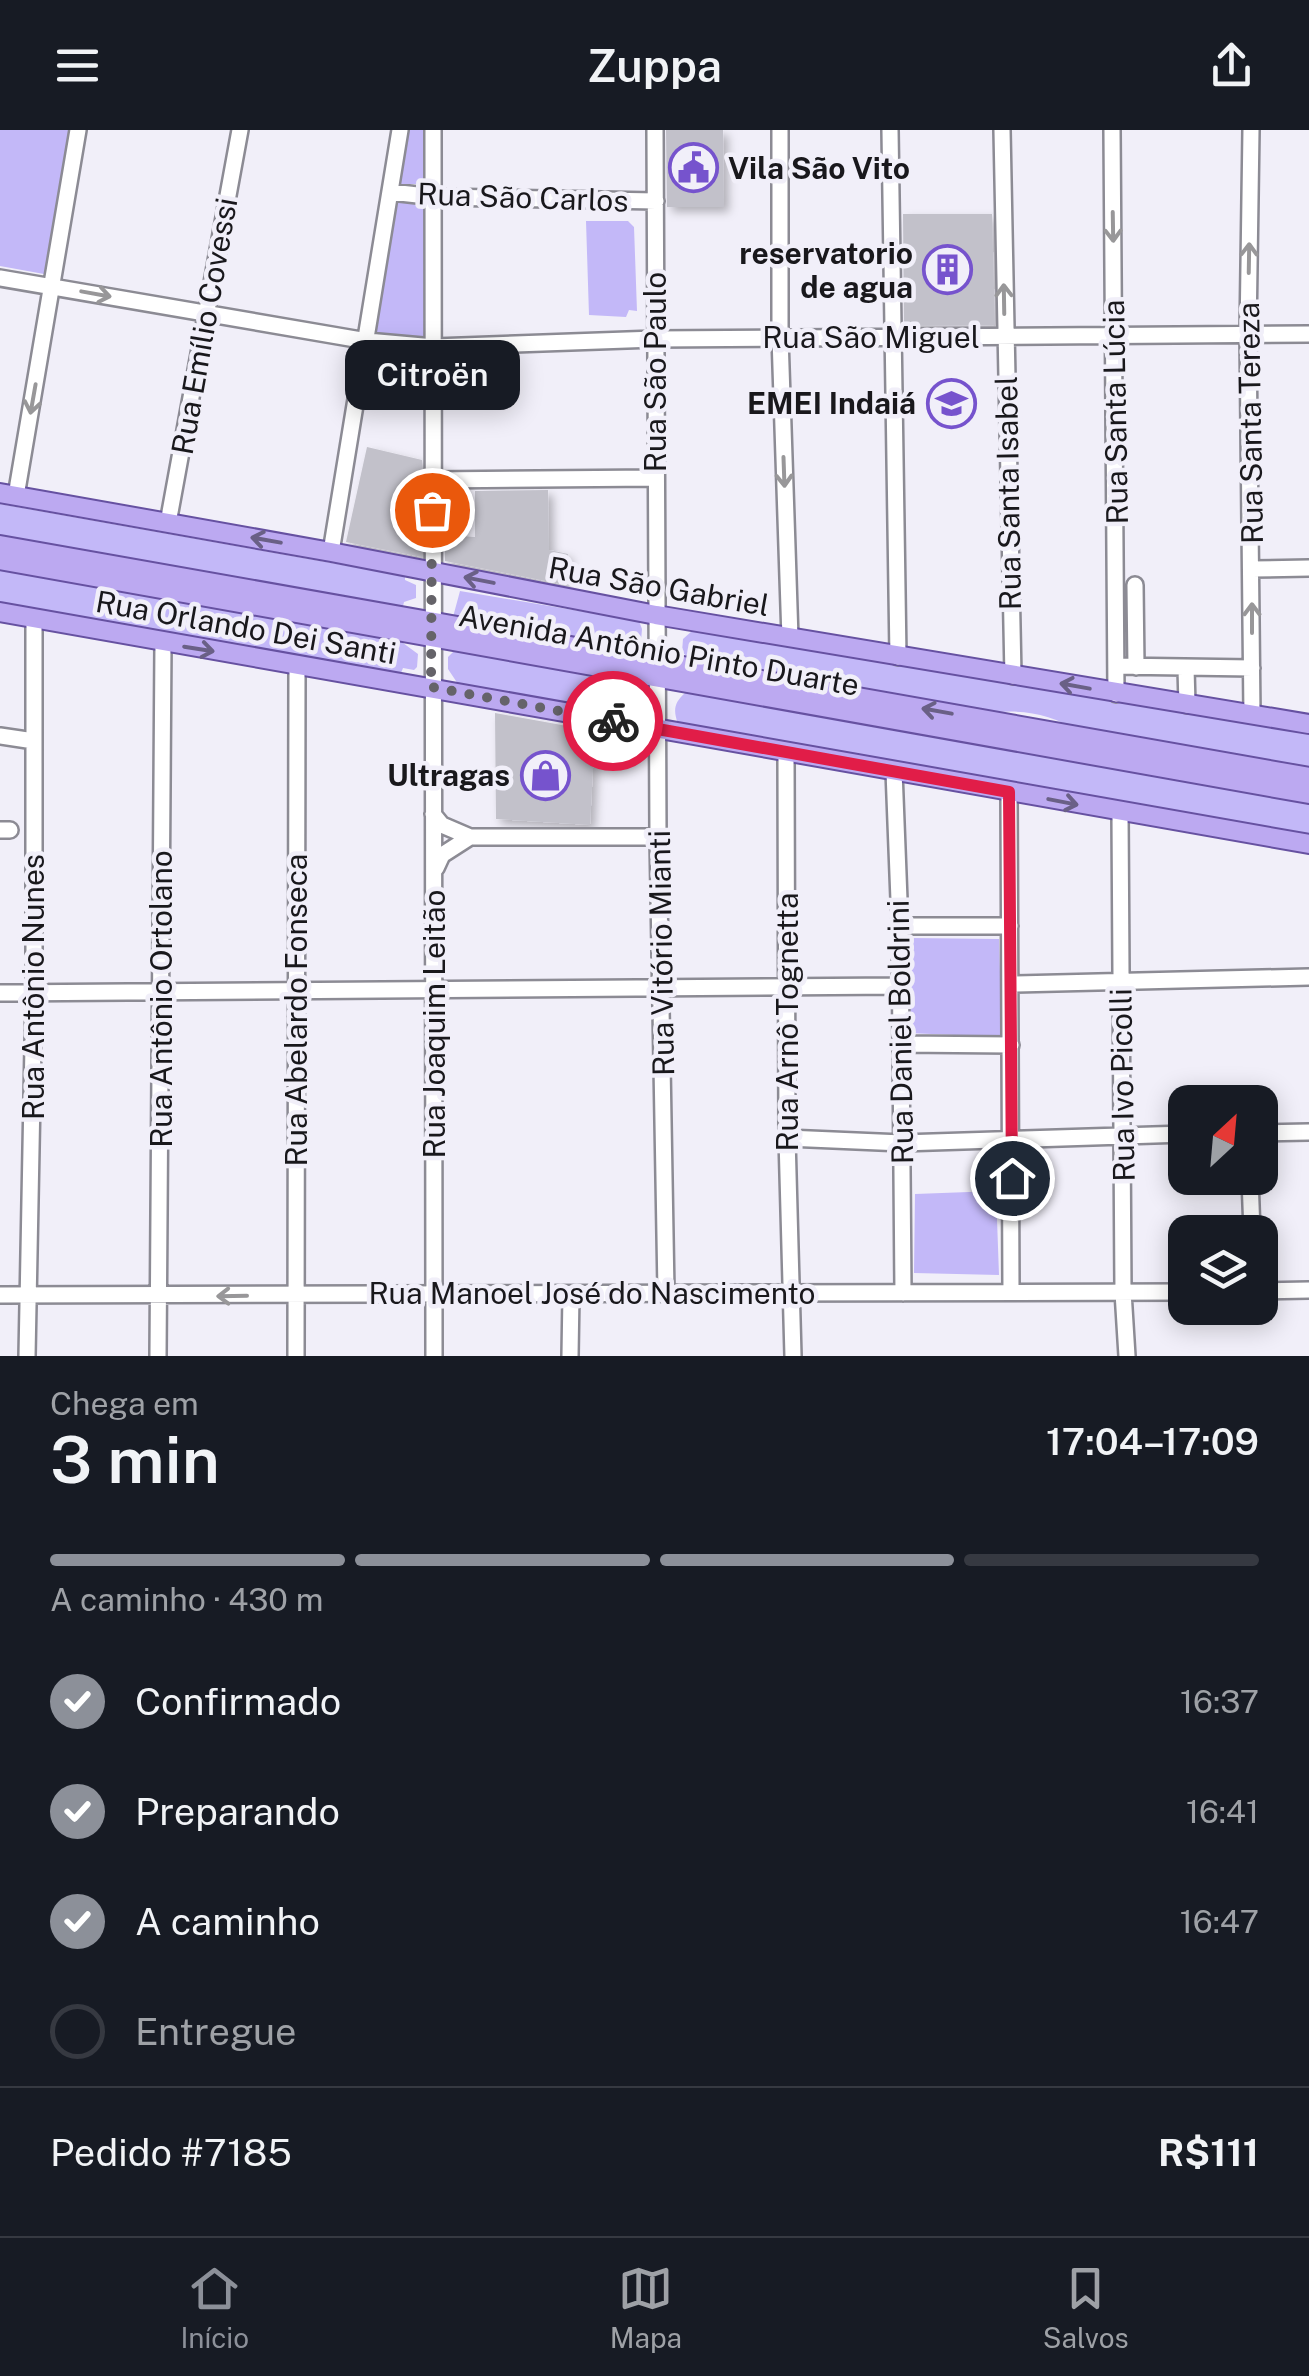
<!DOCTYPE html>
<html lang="pt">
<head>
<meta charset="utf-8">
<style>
  :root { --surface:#171b24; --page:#242831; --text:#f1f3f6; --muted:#9ea1a6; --line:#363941; --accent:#8c9099 }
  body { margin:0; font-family:"Public Sans",sans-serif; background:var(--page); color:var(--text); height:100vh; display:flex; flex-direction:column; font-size:38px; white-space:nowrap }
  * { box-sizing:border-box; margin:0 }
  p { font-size:32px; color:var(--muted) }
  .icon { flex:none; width:55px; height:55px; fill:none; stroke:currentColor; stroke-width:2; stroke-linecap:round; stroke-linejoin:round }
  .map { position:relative; height:1226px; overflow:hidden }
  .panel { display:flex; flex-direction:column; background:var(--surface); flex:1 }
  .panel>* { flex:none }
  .needle { width:65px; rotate:26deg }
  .buttons { position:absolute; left:1168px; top:955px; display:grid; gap:20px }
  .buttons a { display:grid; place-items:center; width:110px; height:110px; border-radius:20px; background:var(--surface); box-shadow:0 5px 25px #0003; font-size:50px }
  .pin { position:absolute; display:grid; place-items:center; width:85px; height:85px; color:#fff; margin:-42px; border:5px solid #fff; border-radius:50%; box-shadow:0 2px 10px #0007 }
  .courier { position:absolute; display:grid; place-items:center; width:100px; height:100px; margin:-50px; border:8px solid #e11d48; border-radius:50%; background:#fff; color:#222; box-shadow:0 2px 12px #0007 }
  .bubble { position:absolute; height:70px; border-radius:20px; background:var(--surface); box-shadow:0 5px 25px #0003; font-size:32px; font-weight:600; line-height:70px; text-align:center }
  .headline em { font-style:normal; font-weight:600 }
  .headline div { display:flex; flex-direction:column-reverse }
  .headline { display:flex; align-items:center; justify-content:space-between; height:170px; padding:0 50px }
  h1 { font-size:65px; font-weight:600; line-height:75px }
  .bar { display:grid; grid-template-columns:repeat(4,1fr); gap:15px 10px; align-content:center; height:120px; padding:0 50px }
  .bar i { height:12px; border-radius:8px; background:var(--line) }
  .bar .selected { background:var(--accent) }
  .bar p { grid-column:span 4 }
  .line { display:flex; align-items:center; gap:25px; padding:0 50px; border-top:2px solid var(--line) }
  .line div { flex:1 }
  ol { padding:0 50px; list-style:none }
  li { display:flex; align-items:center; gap:30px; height:110px }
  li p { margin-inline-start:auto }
  li .icon { padding:10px; border-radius:50%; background:var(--accent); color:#fff; stroke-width:4 }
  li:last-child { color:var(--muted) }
  li i { width:55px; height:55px; border:5px solid var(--line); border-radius:50% }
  header { display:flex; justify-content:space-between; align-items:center; height:130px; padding:0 50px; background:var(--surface); font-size:45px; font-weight:600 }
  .tabs { display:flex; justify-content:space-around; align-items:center; height:140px; border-top:2px solid var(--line); background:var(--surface); font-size:28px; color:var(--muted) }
  .tabs a { display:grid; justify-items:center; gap:5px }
  .tabs .selected { color:var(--accent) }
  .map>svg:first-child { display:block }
  .green { fill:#c3b8f8 }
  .building { fill:#c2c1ca; filter:url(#shadow) }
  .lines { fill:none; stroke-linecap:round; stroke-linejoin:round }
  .minor-casing { stroke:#8c8b94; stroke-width:20 }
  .major-casing { stroke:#6651a1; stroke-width:22 }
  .minor { stroke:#fff; stroke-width:15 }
  .major { stroke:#bca9f1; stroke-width:18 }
  .oneway { stroke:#989799 }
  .oneway2 { stroke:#6a6086 }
  .done { stroke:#656369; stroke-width:10; stroke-dasharray:0 18 }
  .route { stroke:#e11d48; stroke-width:12 }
  .labels { text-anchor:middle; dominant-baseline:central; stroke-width:9; stroke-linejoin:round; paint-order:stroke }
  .poi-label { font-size:30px; font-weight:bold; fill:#19181c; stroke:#f1eff9; text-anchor:end }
  .street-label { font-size:30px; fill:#19181c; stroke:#f1eff9 }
</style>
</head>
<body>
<header><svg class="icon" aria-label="menu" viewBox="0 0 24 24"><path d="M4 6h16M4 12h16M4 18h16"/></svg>Zuppa<svg class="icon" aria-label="share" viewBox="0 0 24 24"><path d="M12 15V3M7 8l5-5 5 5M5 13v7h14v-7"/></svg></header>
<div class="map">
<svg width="1309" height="1226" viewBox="0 0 1309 1226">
  <defs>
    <filter id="shadow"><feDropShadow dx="5" dy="5" stdDeviation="5" flood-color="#0004"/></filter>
  </defs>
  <rect width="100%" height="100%" fill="#f1eff9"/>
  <path class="green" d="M0 0H73L44 144 0 136Z
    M407 0H426L425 54H397Z
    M393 71 428 73 426 211 373 204Z
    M586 91H628L634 97 637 181 629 180 626 187 589 185Z
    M0 374 405 446V450L416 455V468L404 472 403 476 0 408Z
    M0 438 403 509V513L418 524 417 537 414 540 403 538 401 543 0 473Z
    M460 461 639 491 642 499 640 523 453 487Z
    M692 501 1309 603V641L1082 602C1046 583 1023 578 982 584L695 534 682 522 683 509Z
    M454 521 644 556 642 580 636 586 458 554 448 539V527Z
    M685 563 1309 670V705L678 594C673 580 674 573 685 563Z
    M910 808 999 809 1002 907 908 903Z
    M996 1061 999 1145 914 1143 915 1064Z"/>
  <path class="building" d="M666 0H723L724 77H667Z
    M903 84H992L995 195 904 196Z
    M367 317 422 330V427L346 412Z
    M548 360 549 420 568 424 566 455 445 431V405L475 407V361Z
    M495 583 595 601 590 695 496 689Z"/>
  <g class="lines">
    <defs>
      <path id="minor" d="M433 0 434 1226
        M655 0 658 707 666 1162
        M780 0V207L790 508
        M890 0 898 527
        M1002 0 1013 546
        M1112 0 1116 564
        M1251 0 1248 204 1252 585
        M391 62 435 67 656 71
        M0 148 367 211 434 217 655 209 1309 204
        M432 350 655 348
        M16 366 78 0
        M168 393 240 0
        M331 422 400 0
        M1252 439 1309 438
        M1135 455 1136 537
        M1117 536 1252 538
        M1186 538 1187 575
        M0 606 34 611
        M786 623 787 1008 793 1226
        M894 641 900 796 903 1163
        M1009 662 1011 1162
        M1120 683 1123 1162 1127 1226
        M433 684 442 695 470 707
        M0 700H10
        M436 738 442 725 470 707H658
        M900 796H1010
        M1011 854 1309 847
        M0 863 900 856
        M901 914 1011 915
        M1260 1003 1309 1002
        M787 1008 902 1013 1185 1004
        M1250 1048 1252 1102
        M1260 1161 1309 1160
        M0 1165 1185 1162
        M27 1226 34 863V488
        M158 1226 163 513
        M296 1226 297 534
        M570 1226 571 1164"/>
      <path id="major" d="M0 363 331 422 656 485 1309 594
        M0 415 1309 647
        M0 430 1309 664
        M0 482 1309 714"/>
    </defs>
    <use href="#minor" class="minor-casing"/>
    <use href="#major" class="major-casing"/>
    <use href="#minor" class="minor"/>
    <use href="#major" class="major"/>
  </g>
  <defs><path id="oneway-shaft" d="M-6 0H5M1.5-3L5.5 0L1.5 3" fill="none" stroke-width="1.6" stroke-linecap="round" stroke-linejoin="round" transform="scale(2.5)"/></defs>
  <g class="oneway">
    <use href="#oneway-shaft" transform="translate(1113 97) rotate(89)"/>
    <use href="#oneway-shaft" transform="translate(1249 128) rotate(-89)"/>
    <use href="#oneway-shaft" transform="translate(96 164) rotate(10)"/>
    <use href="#oneway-shaft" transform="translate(1004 169) rotate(-91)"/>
    <use href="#oneway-shaft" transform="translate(33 269) rotate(100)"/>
    <use href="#oneway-shaft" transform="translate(784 342) rotate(88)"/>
    <use href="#oneway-shaft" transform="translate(1252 488) rotate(-90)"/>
    <use href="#oneway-shaft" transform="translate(232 1166) rotate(179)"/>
  </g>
  <g class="oneway2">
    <use href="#oneway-shaft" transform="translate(266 410) rotate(-170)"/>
    <use href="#oneway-shaft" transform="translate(479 450) rotate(-169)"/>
    <use href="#oneway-shaft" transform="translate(199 519) rotate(9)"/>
    <use href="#oneway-shaft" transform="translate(1075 556) rotate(-170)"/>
    <use href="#oneway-shaft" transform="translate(937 581) rotate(-170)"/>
    <use href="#oneway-shaft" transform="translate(1063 672) rotate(11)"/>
  </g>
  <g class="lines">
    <path class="done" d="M432 380 431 557 613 591"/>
    <path class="route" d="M613 591 1009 662 1012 1048"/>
  </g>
  <defs>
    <symbol id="civic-ring" viewBox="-11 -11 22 22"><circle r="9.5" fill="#f1eff9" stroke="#7653cd" stroke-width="1.5"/><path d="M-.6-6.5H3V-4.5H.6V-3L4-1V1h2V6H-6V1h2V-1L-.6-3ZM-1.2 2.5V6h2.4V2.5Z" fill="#7653cd"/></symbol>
    <symbol id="building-ring" viewBox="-11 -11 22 22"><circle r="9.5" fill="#f1eff9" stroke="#7653cd" stroke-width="1.5"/><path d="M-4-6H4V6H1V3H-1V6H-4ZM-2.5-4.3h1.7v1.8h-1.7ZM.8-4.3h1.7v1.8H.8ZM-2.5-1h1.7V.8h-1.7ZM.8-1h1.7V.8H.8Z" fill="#7653cd"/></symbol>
    <symbol id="school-ring" viewBox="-11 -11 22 22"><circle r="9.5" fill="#f1eff9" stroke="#7653cd" stroke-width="1.5"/><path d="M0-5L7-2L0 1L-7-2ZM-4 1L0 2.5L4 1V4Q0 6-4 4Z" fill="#7653cd"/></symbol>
    <symbol id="shop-ring" viewBox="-11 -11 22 22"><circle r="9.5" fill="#f1eff9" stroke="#7653cd" stroke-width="1.5"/><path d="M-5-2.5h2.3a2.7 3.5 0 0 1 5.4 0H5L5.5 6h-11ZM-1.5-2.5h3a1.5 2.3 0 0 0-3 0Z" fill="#7653cd"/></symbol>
  </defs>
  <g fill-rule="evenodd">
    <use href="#civic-ring" x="666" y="10" width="55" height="55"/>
    <use href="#building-ring" x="920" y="112" width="55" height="55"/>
    <use href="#school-ring" x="924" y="246" width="55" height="55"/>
    <use href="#shop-ring" x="518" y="618" width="55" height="55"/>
  </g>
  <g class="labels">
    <g class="poi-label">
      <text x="728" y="38" text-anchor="start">Vila São Vito</text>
      <text x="913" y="123">reservatorio<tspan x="913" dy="34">de agua</tspan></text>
      <text x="916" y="273">EMEI Indaiá</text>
      <text x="510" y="645">Ultragas</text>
    </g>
    <g class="street-label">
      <text transform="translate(523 67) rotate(2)">Rua São Carlos</text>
      <text transform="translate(204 196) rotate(-80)">Rua Emílio Covessi</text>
      <text x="871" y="207">Rua São Miguel</text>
      <text transform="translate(655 242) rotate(-90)">Rua São Paulo</text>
      <text transform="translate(1115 282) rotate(-91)">Rua Santa Lúcia</text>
      <text transform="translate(1250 293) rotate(-91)">Rua Santa Tereza</text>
      <text transform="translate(1008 363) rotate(-91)">Rua Santa Isabel</text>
      <text transform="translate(659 456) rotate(10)">Rua São Gabriel</text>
      <text transform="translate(246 497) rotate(10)">Rua Orlando Dei Santi</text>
      <text transform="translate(659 520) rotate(10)">Avenida Antônio Pinto Duarte</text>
      <text transform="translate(661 823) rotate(-91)">Rua Vitório Mianti</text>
      <text transform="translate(33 857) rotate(-90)">Rua Antônio Nunes</text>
      <text transform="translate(161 869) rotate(-90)">Rua Antônio Ortolano</text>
      <text transform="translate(296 880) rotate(-90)">Rua Abelardo Fonseca</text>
      <text transform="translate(787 892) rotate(-90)">Rua Arnô Tognetta</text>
      <text transform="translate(434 894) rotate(-90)">Rua Joaquim Leitão</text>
      <text transform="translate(900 902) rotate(-91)">Rua Daniel Boldrini</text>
      <text transform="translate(1122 955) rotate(-91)">Rua Ivo Picolli</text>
      <text x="592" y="1163">Rua Manoel José do Nascimento</text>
    </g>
  </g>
</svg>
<div class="buttons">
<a><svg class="needle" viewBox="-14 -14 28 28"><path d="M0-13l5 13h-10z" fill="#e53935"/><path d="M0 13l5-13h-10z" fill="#9ea1a6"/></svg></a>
<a><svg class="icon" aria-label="layers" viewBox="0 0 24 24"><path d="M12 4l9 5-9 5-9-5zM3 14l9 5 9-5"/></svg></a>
</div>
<div class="pin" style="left:432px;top:380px;background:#ea580c"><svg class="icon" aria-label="bag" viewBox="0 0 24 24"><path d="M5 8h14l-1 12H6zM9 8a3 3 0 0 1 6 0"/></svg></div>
<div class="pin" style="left:1012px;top:1048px;background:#1f2937"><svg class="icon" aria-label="home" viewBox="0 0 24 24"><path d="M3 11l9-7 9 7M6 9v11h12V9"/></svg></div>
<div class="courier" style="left:613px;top:591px"><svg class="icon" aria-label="bike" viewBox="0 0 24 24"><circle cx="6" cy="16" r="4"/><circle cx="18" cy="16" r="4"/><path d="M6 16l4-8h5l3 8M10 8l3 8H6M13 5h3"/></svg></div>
<div class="bubble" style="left:345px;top:210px;width:175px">Citroën</div>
</div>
<section class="panel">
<div class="headline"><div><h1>3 min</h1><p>Chega em</p></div><em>17:04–17:09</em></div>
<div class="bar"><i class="selected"></i><i class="selected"></i><i class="selected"></i><i></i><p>A caminho · 430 m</p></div>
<ol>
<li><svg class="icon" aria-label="check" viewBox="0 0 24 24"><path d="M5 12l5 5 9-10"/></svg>Confirmado<p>16:37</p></li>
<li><svg class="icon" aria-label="check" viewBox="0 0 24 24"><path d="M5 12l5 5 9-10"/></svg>Preparando<p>16:41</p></li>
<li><svg class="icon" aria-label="check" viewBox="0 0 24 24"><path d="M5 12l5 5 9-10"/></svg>A caminho<p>16:47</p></li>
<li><i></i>Entregue</li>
</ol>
<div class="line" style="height:130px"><div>Pedido #7185</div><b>R$111</b></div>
</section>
<nav class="tabs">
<a class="selected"><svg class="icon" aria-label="home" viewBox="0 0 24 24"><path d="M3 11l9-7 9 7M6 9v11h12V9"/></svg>Início</a>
<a><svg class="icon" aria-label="map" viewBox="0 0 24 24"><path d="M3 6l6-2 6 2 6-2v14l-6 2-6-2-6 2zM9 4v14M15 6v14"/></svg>Mapa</a>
<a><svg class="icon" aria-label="saved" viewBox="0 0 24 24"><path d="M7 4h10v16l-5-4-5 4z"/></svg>Salvos</a>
</nav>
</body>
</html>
